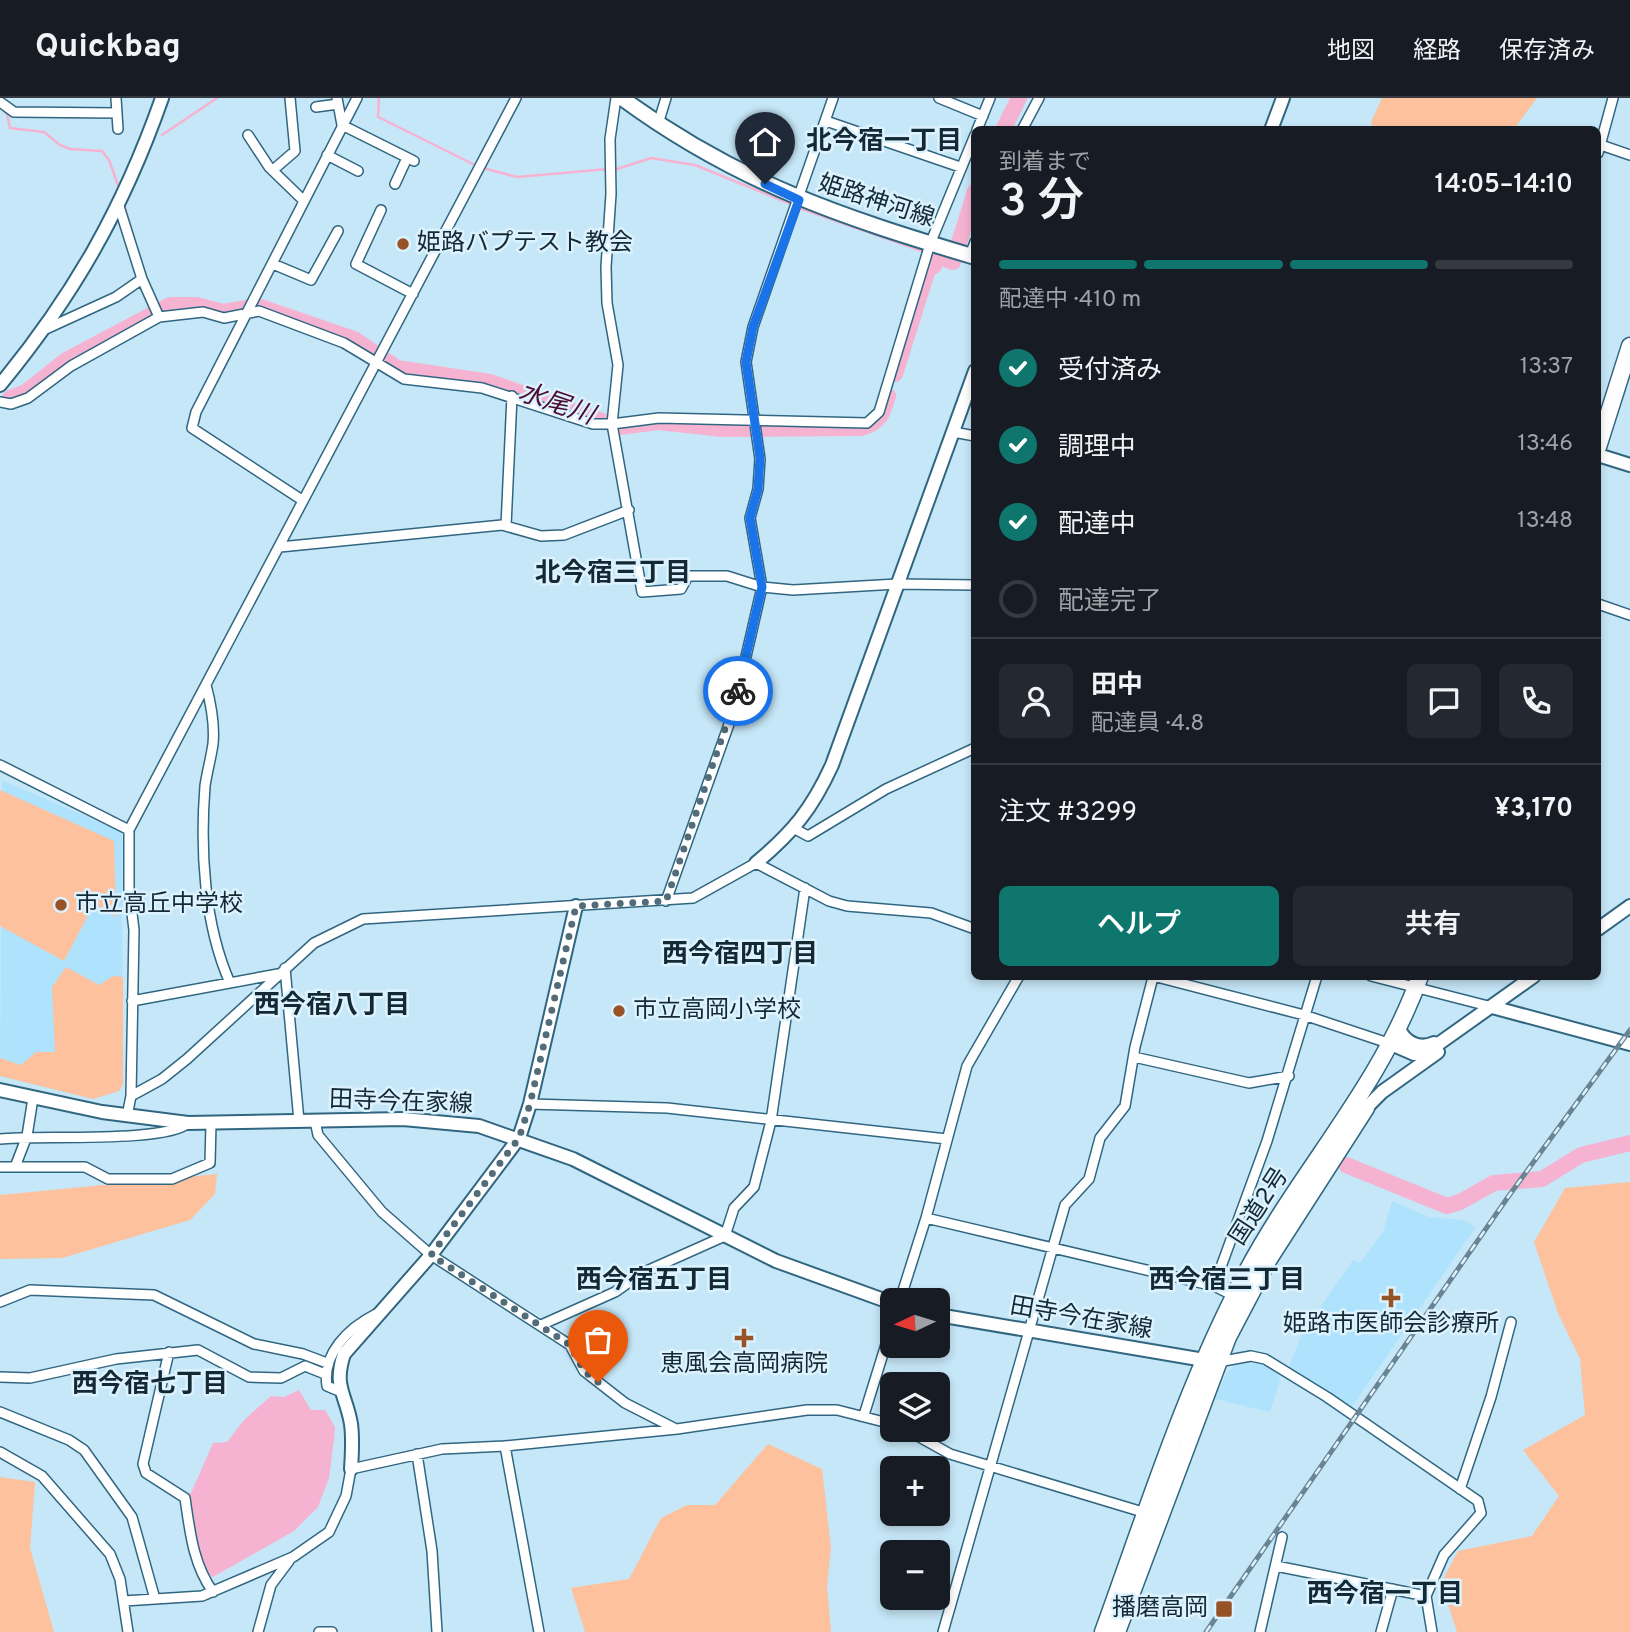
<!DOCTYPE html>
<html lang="ja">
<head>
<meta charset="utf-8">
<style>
  :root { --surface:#171b24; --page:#242831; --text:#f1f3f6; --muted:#9ea1a6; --line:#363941; --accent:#0f766e }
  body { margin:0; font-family:Overpass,"Noto Sans JP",sans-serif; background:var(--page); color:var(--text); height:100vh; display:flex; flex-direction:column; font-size:26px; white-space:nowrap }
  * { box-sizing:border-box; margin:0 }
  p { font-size:23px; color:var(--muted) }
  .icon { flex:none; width:38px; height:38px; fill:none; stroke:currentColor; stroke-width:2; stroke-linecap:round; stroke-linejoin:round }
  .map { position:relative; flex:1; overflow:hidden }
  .panel { position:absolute; left:971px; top:28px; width:630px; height:854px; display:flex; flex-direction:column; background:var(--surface); border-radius:10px; box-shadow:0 4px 10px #0003 }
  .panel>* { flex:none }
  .needle { width:46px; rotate:266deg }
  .tools { position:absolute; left:880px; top:1190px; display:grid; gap:14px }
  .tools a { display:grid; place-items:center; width:70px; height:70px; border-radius:10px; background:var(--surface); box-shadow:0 4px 10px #0003; font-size:35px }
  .pin { position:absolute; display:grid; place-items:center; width:60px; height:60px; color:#fff; margin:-72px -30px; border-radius:50% 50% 50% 0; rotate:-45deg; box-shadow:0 0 7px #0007 }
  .pin .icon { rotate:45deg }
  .courier { position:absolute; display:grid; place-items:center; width:70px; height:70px; margin:-35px; border:5px solid #1a73e8; border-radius:50%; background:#fff; color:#222; box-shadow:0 2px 9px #0007 }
  .headline em { font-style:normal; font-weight:600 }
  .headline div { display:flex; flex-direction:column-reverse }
  .headline { display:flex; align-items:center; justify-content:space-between; height:119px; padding:0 28px }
  h1 { font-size:46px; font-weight:600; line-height:52px }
  .bar { display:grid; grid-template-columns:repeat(4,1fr); gap:10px 7px; align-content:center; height:84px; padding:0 28px }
  .bar i { height:9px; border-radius:5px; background:var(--line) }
  .bar .on { background:var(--accent) }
  .bar p { grid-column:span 4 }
  .line { display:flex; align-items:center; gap:18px; padding:0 28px; border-top:2px solid var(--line) }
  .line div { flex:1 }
  .round { display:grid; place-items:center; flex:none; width:74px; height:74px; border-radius:10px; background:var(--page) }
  ol { padding:0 28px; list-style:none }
  li { display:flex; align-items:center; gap:21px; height:77px }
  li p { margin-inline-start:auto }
  li .icon { padding:7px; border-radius:50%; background:var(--accent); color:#fff; stroke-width:4 }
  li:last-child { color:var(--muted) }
  li i { width:38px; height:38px; border:4px solid var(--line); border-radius:50% }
  .primary-button { display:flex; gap:14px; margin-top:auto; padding:14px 28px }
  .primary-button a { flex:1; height:80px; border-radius:10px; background:var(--accent); color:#fff; font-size:28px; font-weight:600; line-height:80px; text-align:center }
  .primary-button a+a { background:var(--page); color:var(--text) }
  header { display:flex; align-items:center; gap:42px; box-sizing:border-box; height:98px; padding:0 35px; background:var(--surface); border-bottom:2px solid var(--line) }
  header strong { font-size:33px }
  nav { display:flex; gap:38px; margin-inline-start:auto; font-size:24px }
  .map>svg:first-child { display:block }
  .built { fill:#afe2fc }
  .green { fill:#fdc19e }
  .water { fill:#f6b3d1 }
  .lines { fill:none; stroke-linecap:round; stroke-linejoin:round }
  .stream { stroke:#f6b3d1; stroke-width:2.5 }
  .river { stroke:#f6b3d1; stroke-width:16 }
  .street-casing { stroke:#316680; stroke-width:12 }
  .secondary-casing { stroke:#316680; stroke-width:16 }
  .primary-casing { stroke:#316680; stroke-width:18 }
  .highway-casing { stroke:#316680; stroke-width:19 }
  .street { stroke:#fff; stroke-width:9 }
  .secondary { stroke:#fff; stroke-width:12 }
  .primary { stroke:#fff; stroke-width:14 }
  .highway { stroke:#fff; stroke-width:16 }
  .rail-casing { stroke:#698492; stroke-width:5 }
  .rail { stroke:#dcf2fe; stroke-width:2.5; stroke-dasharray:8; stroke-linecap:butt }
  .done { stroke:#526c79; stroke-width:7; stroke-dasharray:0 12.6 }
  .route { stroke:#1a73e8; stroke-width:9 }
  .poi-dot { fill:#975226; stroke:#dcf2fe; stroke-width:2.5 }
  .labels { text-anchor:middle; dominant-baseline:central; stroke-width:5; stroke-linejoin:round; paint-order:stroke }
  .street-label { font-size:24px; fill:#132934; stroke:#dcf2fe }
  .poi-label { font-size:24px; fill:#132934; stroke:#dcf2fe; text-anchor:start }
  .neighbourhood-label { font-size:26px; font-weight:bold; fill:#132934; stroke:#dcf2fe }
  .water-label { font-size:26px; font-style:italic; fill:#4d0c31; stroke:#dcf2fe }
</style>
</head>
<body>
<header>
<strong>Quickbag</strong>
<nav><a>地図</a><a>経路</a><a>保存済み</a></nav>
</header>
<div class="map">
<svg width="1630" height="1534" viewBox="0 0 1630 1534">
  <rect width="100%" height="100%" fill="#c6e7f8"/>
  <path class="built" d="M2 682 122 734 123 986 119 993 93 1001 0 978Z
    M1392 1103 1429 1119 1464 1122 1475 1130 1351 1310 1289 1268 1308 1221 1315 1217 1353 1162 1360 1165 1383 1134Z
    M1259 1264 1278 1273 1280 1283 1270 1314 1215 1301 1227 1274 1236 1267Z"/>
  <path class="green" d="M1382 0H1537L1514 31H1373L1371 24Z
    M0 692 114 743 116 819 94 806 64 863 0 828Z
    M66 869 99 887 113 878 123 879V986L119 993 93 1001 0 978V960L21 967 36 954H55L52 889Z
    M217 1076 215 1096 190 1122 62 1160 0 1161V1097Z
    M1630 1084V1534H1457L1441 1485 1458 1453 1532 1438 1559 1398 1523 1352 1585 1317 1580 1261 1558 1215 1534 1144 1565 1090Z
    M768 1346 822 1371 831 1450 827 1488 831 1534H585L571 1490 629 1481 661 1420 687 1407H715Z
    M0 1379 35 1384 30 1450 54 1534H0Z"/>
  <path class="water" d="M299 1292 311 1312H325L335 1329 334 1342 329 1380 318 1409 294 1433 213 1479 201 1471 191 1433 187 1396 191 1395 213 1345 227 1344 244 1322 271 1298 284 1299Z"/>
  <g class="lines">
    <path class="stream" d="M379 0 378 19 477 68
      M0 9 7 16 10 30 44 34 60 47 70 51 102 53 109 62 120 93
      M162 37 217 0
      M483 70 517 79 608 71
      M614 72 651 60 695 67 793 107
      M124 106 133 137
      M799 110 925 154"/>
    <path class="river" d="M1003 32 1019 0
      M895 276 928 171 934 168 938 158 953 164 975 93
      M10 300 26 294 66 262 170 207H197L223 214 258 208 354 241 397 270 490 284 620 329 658 324 723 331 861 330C880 325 883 315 888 298
      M1346 1067 1447 1108 1460 1104 1494 1085 1542 1081 1581 1057 1630 1045"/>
    <defs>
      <path id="street" d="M116 0 118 31
        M337 0 342 27 414 63
        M939 0 983 18
        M0 4 14 14 117 15
        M316 9 338 6
        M826 23 960 69
        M658 26 666 0
        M977 32 990 0
        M1022 32 1039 0
        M248 37 269 69 304 103
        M975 37 930 146 879 314 867 325 659 320 612 326 642 494 681 491 688 478H727L762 489 793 492 897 486 975 487
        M1598 46 1630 57
        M1598 55 1613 0
        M327 57 358 73
        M273 72 295 53 290 0
        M395 86 407 60
        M118 105 142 181 159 219
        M381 112 356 166 413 196
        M970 157 975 144
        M273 166 311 182 338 133
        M46 231 116 199 142 181
        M0 304 11 306 28 300 71 268 159 219 203 214 224 220 259 213 344 245 404 281 482 290 593 326H612L618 267 607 205 606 169 611 96 610 41 616 0
        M953 334 975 338
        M302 402 192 330 196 314 357 0
        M506 428 512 298
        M280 449 502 427 541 438 564 437 629 412
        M1598 506 1630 517
        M206 587C211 606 215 626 213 646 211 660 207 674 205 688 200 752 204 826 230 885
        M0 667 129 732
        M795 731 808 738 886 691 975 650
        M666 803 733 615 762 489 750 420 758 391 760 361 746 264 753 229 833 0
        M285 870 299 1023
        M1153 878 1304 917 1391 946
        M1371 878 1492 909
        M132 903 278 876
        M1134 959 1249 985 1289 978
        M131 998 162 981 187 961 314 845 363 821 693 800 756 765 829 803 847 808 931 815 975 831
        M530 1006 667 1010 947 1041
        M127 1018 131 998 134 832 129 791V732L516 0
        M315 1023 318 1037 382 1114 431 1157 570 1247 584 1273 625 1305 676 1331
        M0 1041C35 1037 168 1045 188 1025
        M0 1069H85L108 1081H172L210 1065 211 1025
        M15 1069 27 1038 33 1000
        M926 1120 1214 1188 1234 1198
        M1214 1188 1267 1043 1317 878
        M900 1202 926 1120 967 968 1019 878
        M0 1204 30 1192 154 1197 254 1246 303 1256 327 1265
        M541 1227 615 1194 642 1175 725 1138 734 1110 754 1089 771 1023 805 790
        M169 1254 143 1366 146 1375 185 1400C190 1434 193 1466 213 1494
        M1218 1264 1251 1258 1265 1261 1327 1299 1478 1403 1481 1415 1444 1457 1426 1498 1432 1534
        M0 1279 30 1280 116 1261 198 1252 249 1279 281 1280 305 1268 325 1276
        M339 1293 327 1288C322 1256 348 1230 376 1216
        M0 1314 69 1342 84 1352 132 1419 155 1501
        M864 1317 892 1227
        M907 1332 950 1356 1146 1415
        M505 1348 539 1534
        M0 1354 42 1378 110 1456 120 1481 128 1534
        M417 1356 432 1453 437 1534
        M1460 1391 1491 1299 1511 1224
        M1276 1468 1426 1498
        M124 1503 202 1498 293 1459 329 1434 346 1398 351 1371 442 1351 505 1348 677 1331 807 1312H837L892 1326
        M258 1534 271 1487 289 1463
        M319 1534H332
        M943 1534 1065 1107 1089 1081 1100 1040 1125 1008 1135 949 1153 879
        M1260 1534 1282 1439
        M1381 1534 1393 1491"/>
      <path id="secondary" d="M1271 32 1283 0
        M0 287C74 197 123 111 162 0
        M1598 357 1630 367
        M756 765C793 734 812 711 832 667L975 273
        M1598 831 1630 808
        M1492 909 1630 946
        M1399 930C1404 944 1419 952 1434 945
        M1391 946 1414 956 1427 954 1534 878
        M0 992 102 1014 188 1025 403 1021 479 1028 573 1061 776 1163 892 1205
        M1366 1010 1382 994 1438 954
        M938 1217 1210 1263
        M351 1371C352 1357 353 1341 351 1326 346 1296 333 1289 344 1256L431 1157 519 1040 530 1006 576 808"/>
      <path id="primary" d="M622 0C736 84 841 119 975 159"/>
      <path id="highway" d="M1598 349 1630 248
        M1103 1534C1147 1413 1186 1288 1246 1175 1300 1073 1381 988 1420 878
        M1117 1534 1228 1239 1269 1161 1366 1010"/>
    </defs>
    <use href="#street" class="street-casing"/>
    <use href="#secondary" class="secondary-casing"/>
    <use href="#primary" class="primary-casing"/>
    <use href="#highway" class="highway-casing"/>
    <use href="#street" class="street"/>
    <use href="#secondary" class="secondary"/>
    <use href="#primary" class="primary"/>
    <use href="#highway" class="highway"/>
    <defs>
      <path id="rail" d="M1206 1534 1508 1099 1630 932"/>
    </defs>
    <use href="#rail" class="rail-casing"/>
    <use href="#rail" class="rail"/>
  </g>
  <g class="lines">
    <path class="done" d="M598 1284 584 1273 570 1247 431 1157 519 1040 530 1006 576 808 666 803 738 593"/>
    <path class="route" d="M738 593 762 489 750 420 758 391 760 360 746 264 753 229 799 102 765 86"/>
  </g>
  <g class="poi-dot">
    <circle cx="403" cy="146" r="7"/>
    <circle cx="61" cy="807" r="7"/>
    <circle cx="619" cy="913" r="7"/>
    <path d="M1387.5 1189.5h7v7h7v7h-7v7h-7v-7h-7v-7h7z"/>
    <path d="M740.5 1229.5h7v7h7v7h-7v7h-7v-7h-7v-7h7z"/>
    <rect x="1215" y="1502" width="18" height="18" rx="3.5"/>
  </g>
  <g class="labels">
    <g class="street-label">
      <text transform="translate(876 104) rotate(18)">姫路神河線</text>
      <text transform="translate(401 1005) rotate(2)">田寺今在家線</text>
      <text transform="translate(1260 1109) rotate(-57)">国道2号</text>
      <text transform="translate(1081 1221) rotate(10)">田寺今在家線</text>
    </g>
    <g class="poi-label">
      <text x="417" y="146">姫路バプテスト教会</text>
      <text x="75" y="807">市立高丘中学校</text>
      <text x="633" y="913">市立高岡小学校</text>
      <text x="1391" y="1227" text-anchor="middle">姫路市医師会診療所</text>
      <text x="744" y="1267" text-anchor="middle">恵風会高岡病院</text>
      <text x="1208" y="1511" text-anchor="end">播磨高岡</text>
    </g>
    <g class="neighbourhood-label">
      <text x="884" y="44">北今宿一丁目</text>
      <text x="613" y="476">北今宿三丁目</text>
      <text x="740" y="857">西今宿四丁目</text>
      <text x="332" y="908">西今宿八丁目</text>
      <text x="654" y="1183">西今宿五丁目</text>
      <text x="1227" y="1183">西今宿三丁目</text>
      <text x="150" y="1287">西今宿七丁目</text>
      <text x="1385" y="1497">西今宿一丁目</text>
    </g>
    <g class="water-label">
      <text transform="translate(556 307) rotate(19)">水尾川</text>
    </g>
  </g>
</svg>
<div class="tools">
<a><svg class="needle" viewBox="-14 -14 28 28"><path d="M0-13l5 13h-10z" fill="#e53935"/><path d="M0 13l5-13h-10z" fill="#9ea1a6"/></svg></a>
<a><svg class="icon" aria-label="layers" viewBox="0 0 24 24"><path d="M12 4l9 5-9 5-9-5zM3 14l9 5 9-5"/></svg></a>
<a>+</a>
<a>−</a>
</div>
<div class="pin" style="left:598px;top:1284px;background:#ea580c"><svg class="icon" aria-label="bag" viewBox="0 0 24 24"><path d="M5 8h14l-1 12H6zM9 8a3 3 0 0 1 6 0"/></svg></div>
<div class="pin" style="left:765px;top:86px;background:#1f2937"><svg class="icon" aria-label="home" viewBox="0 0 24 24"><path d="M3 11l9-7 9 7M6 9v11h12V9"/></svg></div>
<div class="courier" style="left:738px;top:593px"><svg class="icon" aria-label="bike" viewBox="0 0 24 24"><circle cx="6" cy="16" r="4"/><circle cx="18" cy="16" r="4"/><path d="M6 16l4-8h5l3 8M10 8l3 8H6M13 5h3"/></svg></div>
<section class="panel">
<div class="headline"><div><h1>3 分</h1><p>到着まで</p></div><em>14:05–14:10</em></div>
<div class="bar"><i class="on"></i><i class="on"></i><i class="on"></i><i></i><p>配達中 · 410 m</p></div>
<ol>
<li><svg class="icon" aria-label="check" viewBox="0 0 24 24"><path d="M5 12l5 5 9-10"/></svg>受付済み<p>13:37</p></li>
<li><svg class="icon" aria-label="check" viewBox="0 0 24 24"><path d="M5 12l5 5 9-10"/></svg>調理中<p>13:46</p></li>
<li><svg class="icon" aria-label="check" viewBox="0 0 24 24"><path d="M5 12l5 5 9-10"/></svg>配達中<p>13:48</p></li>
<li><i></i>配達完了</li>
</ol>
<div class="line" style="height:126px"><a class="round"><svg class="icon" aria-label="person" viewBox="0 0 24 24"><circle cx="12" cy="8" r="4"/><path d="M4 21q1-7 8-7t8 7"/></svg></a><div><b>田中</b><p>配達員 · 4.8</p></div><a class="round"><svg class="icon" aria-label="chat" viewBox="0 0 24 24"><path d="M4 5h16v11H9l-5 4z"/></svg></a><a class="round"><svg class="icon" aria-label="phone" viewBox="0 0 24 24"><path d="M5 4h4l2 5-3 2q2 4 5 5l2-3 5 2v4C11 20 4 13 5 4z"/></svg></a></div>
<div class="line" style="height:91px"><div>注文 #3299</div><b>¥3,170</b></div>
<div class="primary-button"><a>ヘルプ</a><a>共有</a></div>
</section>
</div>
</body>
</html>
